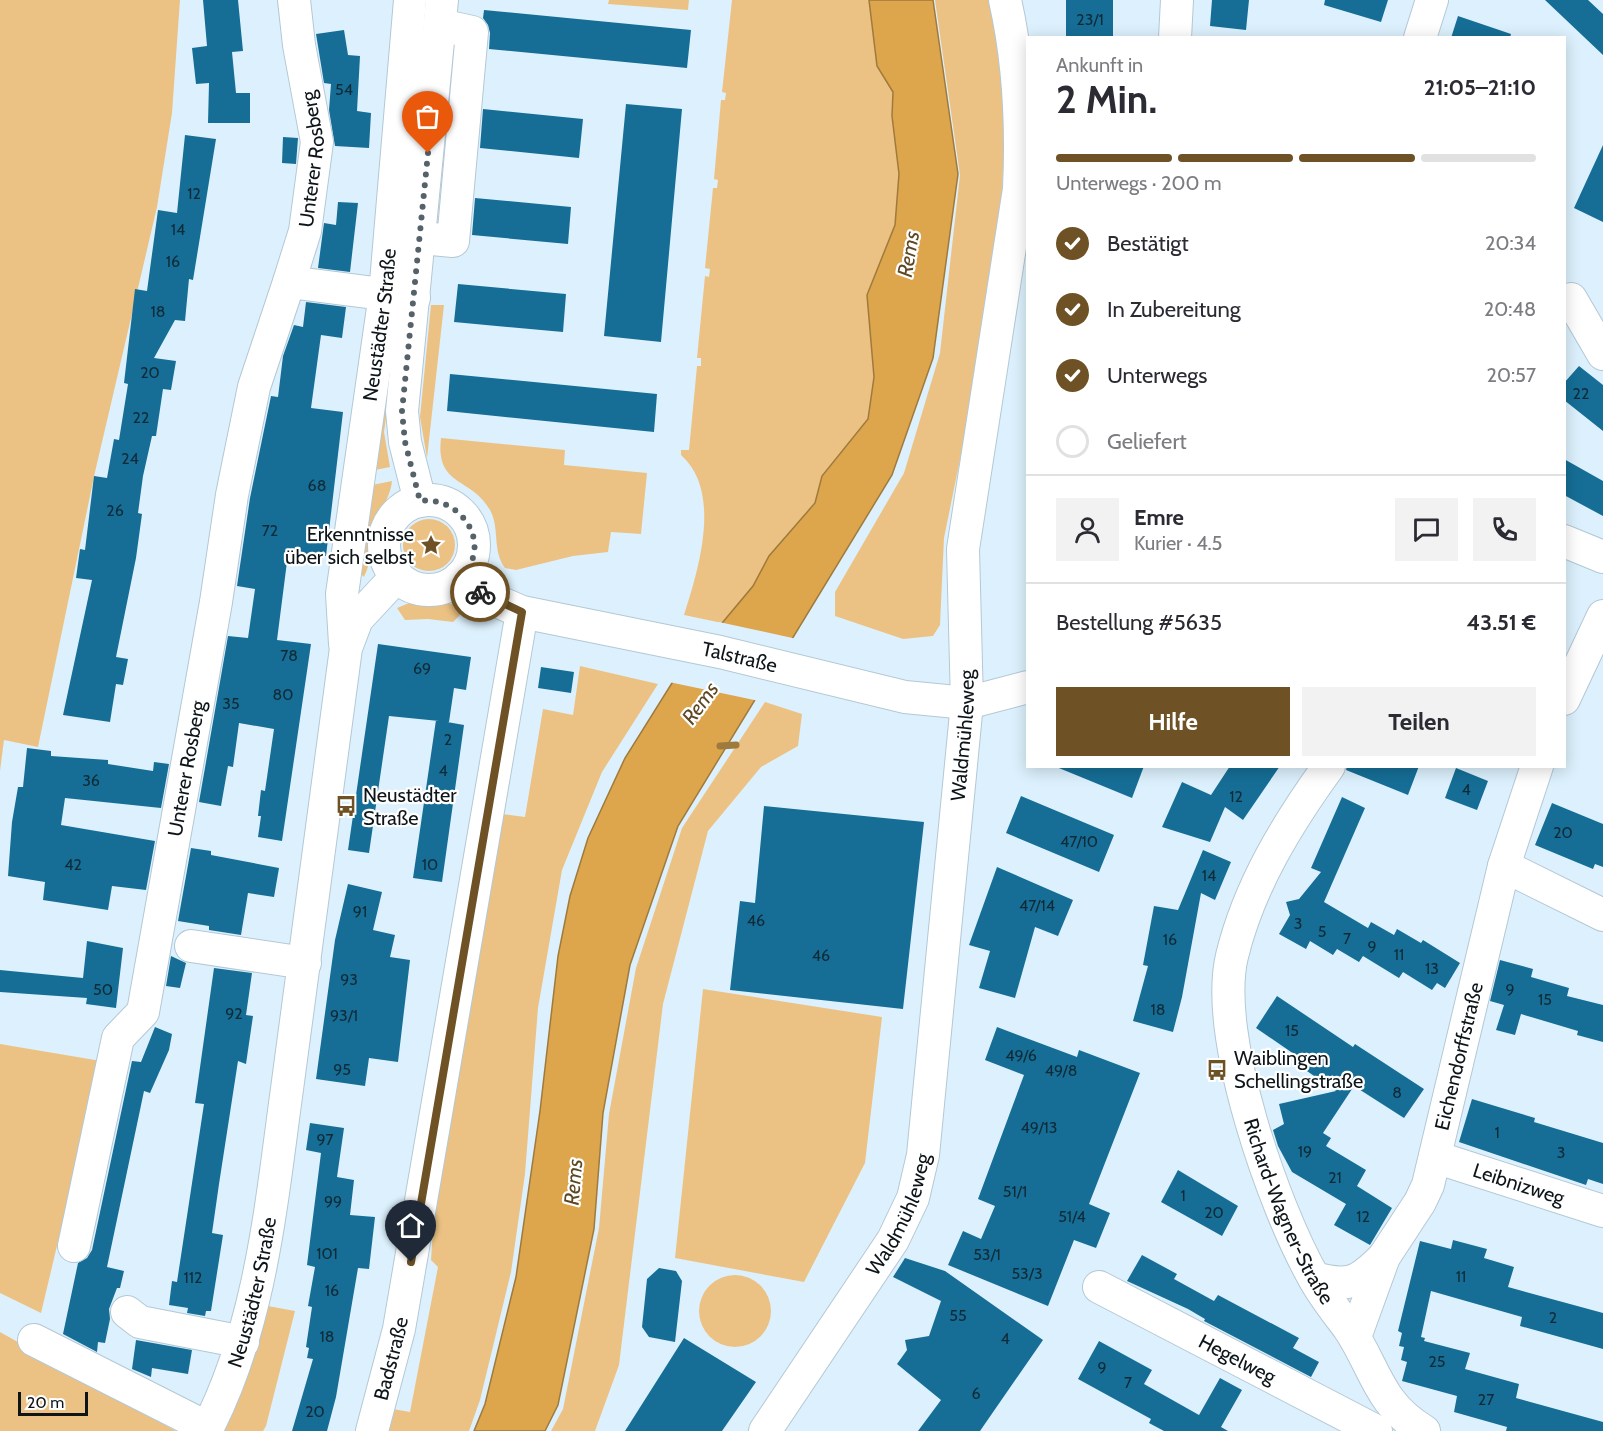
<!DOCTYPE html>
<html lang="de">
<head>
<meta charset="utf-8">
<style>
  :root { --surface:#fff; --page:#f2f2f3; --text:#2b2b33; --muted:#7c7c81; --line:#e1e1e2; --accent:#6e5225 }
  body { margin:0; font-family:Cabin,sans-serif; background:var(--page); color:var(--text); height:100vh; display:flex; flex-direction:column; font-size:22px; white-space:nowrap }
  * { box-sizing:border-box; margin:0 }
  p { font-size:20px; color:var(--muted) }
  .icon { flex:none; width:33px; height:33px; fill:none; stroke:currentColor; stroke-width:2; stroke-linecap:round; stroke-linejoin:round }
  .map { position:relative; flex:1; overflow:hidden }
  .details { position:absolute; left:1026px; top:36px; width:540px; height:732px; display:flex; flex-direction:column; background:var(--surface); border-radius:0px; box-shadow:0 3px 15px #0003 }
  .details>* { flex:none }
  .scale { position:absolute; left:18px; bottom:15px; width:70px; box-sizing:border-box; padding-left:6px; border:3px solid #0e1519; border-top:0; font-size:16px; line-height:21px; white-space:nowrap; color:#0e1519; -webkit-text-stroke:4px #fff; paint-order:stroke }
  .pin { position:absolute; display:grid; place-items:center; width:51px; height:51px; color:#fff; margin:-62px -26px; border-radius:50% 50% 50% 0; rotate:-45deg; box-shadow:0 0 6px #0007 }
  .pin .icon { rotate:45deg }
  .courier { position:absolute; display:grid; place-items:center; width:60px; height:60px; margin:-30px; border:4px solid #6e5225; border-radius:50%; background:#fff; color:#222; box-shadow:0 2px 8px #0007 }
  .headline em { font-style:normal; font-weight:800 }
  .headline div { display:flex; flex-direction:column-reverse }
  .headline { display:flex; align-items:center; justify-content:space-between; height:102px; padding:0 30px }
  h1 { font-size:39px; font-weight:800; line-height:45px }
  .bar { display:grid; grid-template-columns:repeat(4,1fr); gap:9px 6px; align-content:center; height:72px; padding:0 30px }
  .bar i { height:8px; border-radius:4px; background:var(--line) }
  .bar .selected { background:var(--accent) }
  .bar p { grid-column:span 4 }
  .line { display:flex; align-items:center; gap:15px; padding:0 30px; border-top:2px solid var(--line) }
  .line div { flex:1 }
  .round { display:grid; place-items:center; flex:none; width:63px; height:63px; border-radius:0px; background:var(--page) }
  ol { padding:0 30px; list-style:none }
  li { display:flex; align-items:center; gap:18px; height:66px }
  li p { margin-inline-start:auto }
  li .icon { padding:6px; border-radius:50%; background:var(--accent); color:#fff; stroke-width:4 }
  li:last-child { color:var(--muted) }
  li i { width:33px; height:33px; border:3px solid var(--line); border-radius:50% }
  .button { display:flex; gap:12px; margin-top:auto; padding:12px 30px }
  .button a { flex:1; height:69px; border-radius:0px; background:var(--accent); color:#fff; font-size:24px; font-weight:800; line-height:69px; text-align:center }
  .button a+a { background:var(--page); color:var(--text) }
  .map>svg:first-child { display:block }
  .green { fill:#ecc284 }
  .water { fill:#dda54c; stroke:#9f7a3d; stroke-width:1.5 }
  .pier { fill:#dcf1fd }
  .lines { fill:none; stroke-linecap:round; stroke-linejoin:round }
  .stream { stroke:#9f7a3d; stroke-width:7 }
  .building { fill:#166e96 }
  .minor-casing { stroke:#b4c8d4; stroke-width:34 }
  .minor { stroke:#fff; stroke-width:32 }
  .done { stroke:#566269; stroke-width:6; stroke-dasharray:0 10.8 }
  .route { stroke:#6e5225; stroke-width:8 }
  .labels { text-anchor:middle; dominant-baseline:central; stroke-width:4.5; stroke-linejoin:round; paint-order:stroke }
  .number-label { font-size:16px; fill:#102b38 }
  .street-label { font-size:20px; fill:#0e1519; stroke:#fff }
  .poi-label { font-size:20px; fill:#0e1519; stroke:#fff; text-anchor:start }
  .water-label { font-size:21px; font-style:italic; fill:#5f4722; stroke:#fff }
</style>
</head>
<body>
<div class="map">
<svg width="1603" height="1431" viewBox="0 0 1603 1431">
  <rect width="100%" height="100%" fill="#dcf1fd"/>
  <path class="green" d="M0 0H180L172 113 157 207 95 472 38 747 4 740 0 771Z
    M609 0H689L688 10 608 4Z
    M732 0H869L877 66 893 92 892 116 899 174 895 225 867 295 874 377 868 419 822 476 815 503 769 556 753 586 722 623 684 615C698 571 723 492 681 455V450H689L697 366H701V358H697L705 276 709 277 710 269 705 268 713 188H717L718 180 714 179 721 100H725L726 93 722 92Z
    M935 0H990L998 34 1005 109 1002 198 966 430 944 538 940 625 933 636 903 639 835 616V592L904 473 940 353 960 175Z
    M402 305 384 432 390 467 370 471Z
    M431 305H444L427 458 420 417Z
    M441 438 565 450 564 465 647 473 641 534 611 532 608 552 573 556 516 570 505 568C492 551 500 528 490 510 472 477 435 487 441 438Z
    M392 481C390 501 375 516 372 535 369 553 373 558 364 577L355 568 367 486Z
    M403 545a26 26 0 1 1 52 0a26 26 0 1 1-52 0Z
    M414 601H442L466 609 453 622 428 619 405 620 397 608Z
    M580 666 658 684 602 772 562 870 538 1008 525 1174 511 1272 480 1400 469 1431H384L393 1409 410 1412 438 1267 431 1260 438 1151 502 814 525 817 543 709 573 715Z
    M765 702 802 714 798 746 761 767 708 831 663 1004 619 1365 595 1431H551L563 1409 599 1228 609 1114 636 968 682 828Z
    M703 989 882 1017 865 1163 804 1282 675 1258Z
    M0 1044 101 1061 41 1313 0 1293Z
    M699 1311a36 36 0 1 1 72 0a36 36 0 1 1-72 0Z
    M268 1306 295 1311 266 1426 263 1431H221Z
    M0 1332 176 1431H0Z"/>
  <path class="water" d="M869 0H933L958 174 933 358 892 475 678 826 630 965 603 1113 594 1229 558 1405 545 1431H474L485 1404 516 1277 540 1111 558 956 570 896 588 838 625 758 672 683 753 586 769 556 815 503 822 476 868 419 874 377 867 295 895 225 899 174 892 116 893 92 877 66Z"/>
  <path class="pier" d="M719 622 797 639 759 701 669 682Z"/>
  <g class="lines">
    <path class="stream" d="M720 746 736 745"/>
  </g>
  <path class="building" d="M203 0H238L243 51 232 52 236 93H250V123H208L209 83 196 84 192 48 207 46Z
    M1066 0H1113V38H1066Z
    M1212 0H1249L1246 30 1210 26Z
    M1325 0H1388L1381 22 1324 5Z
    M1545 0H1588L1603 14V55Z
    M484 10 691 30 687 68 489 49 490 33 488 25 483 18Z
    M1458 16 1511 34 1510 38H1451Z
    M344 30 348 55 360 56 357 111 371 113 369 148 335 146 329 110 331 84 324 83 316 34Z
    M626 104 682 109 661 342 604 336Z
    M483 109 583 119 579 158 480 148Z
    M185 135 216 139 193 280 189 279 185 321 175 320 154 358 176 361 171 390 163 389 156 436H152L143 476 138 513 142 514 136 558 116 657 128 659 123 685 116 684 110 722 63 715 92 580 76 578 80 549 85 550 94 476 107 478 114 439 119 440 128 384 124 383 135 289 147 291 158 210 177 213Z
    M283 137 298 138 296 164 282 163Z
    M1603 145V222L1574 208Z
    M475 198 571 207 568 244 472 235Z
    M338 202 358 203 350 272 318 268 324 223 336 225Z
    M458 284 566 294 563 332 454 322Z
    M306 302 346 307 342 338 321 335 311 408 343 412 326 556 288 554 277 640 311 644 282 841 258 837 261 816H258L261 790 265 791 274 729 239 723 233 767 228 766 221 806 199 802 228 636 248 638 255 589 237 586 250 498 271 396 278 397 283 356 294 325 303 327Z
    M1579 366 1603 385V431L1564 400V383Z
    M450 374 657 394 654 432 447 411Z
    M1564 459 1603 481V516L1564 495Z
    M378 644 471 657 466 690 454 688 449 722 389 716 369 853 348 850Z
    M541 667 574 672 571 693 538 688Z
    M436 720 464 725 442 882 413 878Z
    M27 748 51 751V756L108 760V764L153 771 154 762 169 764 161 808 65 798 61 825 155 841 146 890 112 886 108 910 43 900 45 882 8 876 12 822 18 787H23Z
    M1054 766H1144L1132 798Z
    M1230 766H1280L1243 820 1225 807 1210 842 1162 827 1182 782 1211 795Z
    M1347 766H1419L1408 795 1346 770Z
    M1456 768 1488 781 1477 810 1445 798Z
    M1021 796 1114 835 1099 872 1006 833Z
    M1342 797 1365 808 1324 902 1368 928 1371 922 1394 935 1397 929 1421 943 1423 940 1460 963 1445 988 1437 983 1432 990 1403 972 1399 978 1363 956 1359 962 1337 949 1333 955 1310 941 1306 949 1279 934 1290 915 1286 902 1299 899 1321 872 1311 868Z
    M1552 803 1603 824V867L1595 864 1593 869 1535 845Z
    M764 806 924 822 903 1009 730 990 740 901 755 903Z
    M191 848 211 851V855L279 868 274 897 248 893 241 935 209 930V926L178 921Z
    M1203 850 1231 862 1215 900 1201 893 1182 997 1173 1032 1133 1021 1148 966 1143 965 1154 906 1178 910Z
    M997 867 1073 900 1058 936 1035 927 1015 998 979 988 990 951 969 945Z
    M348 884 382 892 373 930 395 935 390 957 410 960 398 1062 369 1058 365 1086 316 1079 335 940Z
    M87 941 123 948 116 1008 86 1004 87 998 0 992V970L83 978Z
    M171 956 186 963 180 988 166 986Z
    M1500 960 1533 969 1531 977 1569 988 1567 996 1603 1005V1042L1577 1035 1578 1031 1521 1014 1515 1035 1496 1030 1504 1005 1490 1001Z
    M214 968 252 973 246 1015 253 1016 246 1064 238 1061 219 1184 212 1233 223 1235 211 1311H206L205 1316 187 1313 188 1308 169 1305 172 1281 177 1282 204 1104 195 1103Z
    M1277 996 1353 1047 1355 1044 1424 1089 1404 1118 1354 1086 1323 1133 1331 1138 1326 1146 1366 1170 1357 1186 1392 1208 1370 1245 1334 1225 1346 1204 1292 1172 1278 1146 1273 1130 1284 1124 1279 1104 1336 1091 1304 1069 1307 1063 1256 1028Z
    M155 1027 172 1034 169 1050 150 1093 144 1091 107 1267 124 1271 120 1288H117L109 1309 110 1319 105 1343 98 1342 97 1352 63 1334 78 1263 87 1258 92 1250 132 1061 141 1062Z
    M997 1027 1077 1057 1079 1050 1140 1073 1089 1204 1110 1213 1096 1248 1074 1240 1048 1306 948 1265 963 1231 981 1239 995 1206 978 1199 1024 1075 985 1060Z
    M1472 1099 1535 1118 1534 1122 1603 1143V1184L1588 1179 1586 1185 1459 1142Z
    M310 1123 344 1128 337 1177 354 1180 350 1215 375 1217 369 1269 358 1268 336 1397 327 1431H292L313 1359 307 1358 309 1348 306 1347 312 1307 308 1306 315 1267 307 1265 321 1153 306 1150Z
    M1178 1170 1238 1206 1222 1236 1161 1202Z
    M1453 1240 1487 1249 1484 1258 1514 1267 1508 1287 1603 1313V1349L1520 1326 1522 1317 1431 1291 1421 1337 1425 1338 1424 1341 1470 1353 1465 1369 1519 1384 1516 1398 1603 1422V1431H1506L1507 1427 1454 1412 1457 1396 1402 1381 1407 1362 1401 1360 1404 1347 1399 1346 1402 1333 1398 1331 1420 1241 1451 1249Z
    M1142 1255 1177 1274 1174 1279 1214 1301 1218 1295 1299 1338 1293 1348 1319 1362 1311 1377 1204 1321 1205 1319 1188 1309 1127 1281Z
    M905 1258 945 1271 1043 1340 980 1431H918L941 1400 897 1364 907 1350 905 1340 929 1336 941 1301 893 1277Z
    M659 1268 676 1271 682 1281 675 1342 649 1337 642 1327 647 1279Z
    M684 1338 756 1382 722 1431H625Z
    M136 1340 192 1350 188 1374 152 1368 151 1377 132 1369Z
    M1099 1341 1152 1370 1144 1384 1199 1415 1220 1378 1242 1390 1221 1427 1228 1431H1164L1149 1423 1151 1419 1078 1379Z"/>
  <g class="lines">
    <defs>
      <g id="minor">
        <path d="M1175 38 1177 0"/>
        <path d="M1420 38 1432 0"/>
        <path d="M421 238 453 241 472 32 440 25"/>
        <path id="s1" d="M289 282 305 231 317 142 299 45 294 0"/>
        <path d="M1571 299 1603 354"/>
        <circle cx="429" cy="545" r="45"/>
        <path d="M420 501 405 442 402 411 442 0"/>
        <path d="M1564 541 1603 557"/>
        <path id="s2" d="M460 577 485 596 522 612 720 652 905 697 967 703 1028 687"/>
        <path id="s3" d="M345 644 342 594 385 294 410 0"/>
        <path d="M1564 699 1603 616"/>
        <path id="s4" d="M1329 766C1287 824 1249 886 1232 956 1213 1035 1274 1208 1314 1278 1323 1295 1336 1311 1348 1327 1376 1368 1377 1403 1424 1431"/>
        <path d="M1504 866 1603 915"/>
        <path d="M191 946 305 963"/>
        <path id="s5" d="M1435 1157 1603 1211"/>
        <path id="s6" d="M74 1246 118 1038 143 1012 216 602 232 495 254 387 289 282 414 298"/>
        <path d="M1314 1278C1350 1288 1359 1282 1384 1257"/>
        <path id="s7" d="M1099 1287 1376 1431"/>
        <path d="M127 1312 140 1322 243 1342"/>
        <path id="s8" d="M1355 1337 1384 1257 1420 1202 1428 1185 1504 866 1537 766"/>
        <path d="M34 1340 208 1428"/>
        <path id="s9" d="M206 1431C261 1325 271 1205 287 1089 308 942 327 795 346 648L357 619 397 576"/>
        <path id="s10" d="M372 1431 399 1329 522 612"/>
        <path id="s11" d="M765 1431 893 1240 913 1198 923 1155 967 703 963 549 1019 189C1022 125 1019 62 1005 0"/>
      </g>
    </defs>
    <use href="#minor" class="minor-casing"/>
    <use href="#minor" class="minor"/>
  </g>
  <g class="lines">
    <path class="done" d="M428 153 402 411 405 442 420 501C461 495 495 546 460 577L480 592"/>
    <path class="route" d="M411 1262 522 612 480 592"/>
  </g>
  <defs>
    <symbol id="sight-bare" viewBox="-9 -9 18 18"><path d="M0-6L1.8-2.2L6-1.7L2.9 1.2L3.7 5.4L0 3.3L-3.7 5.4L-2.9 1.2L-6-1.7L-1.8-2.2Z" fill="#6e5225" stroke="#fff" stroke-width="2.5" paint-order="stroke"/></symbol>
    <symbol id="bus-bare" viewBox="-9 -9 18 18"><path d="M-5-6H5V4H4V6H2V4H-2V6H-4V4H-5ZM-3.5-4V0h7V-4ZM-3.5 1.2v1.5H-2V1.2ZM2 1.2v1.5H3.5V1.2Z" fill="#6e5225" stroke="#fff" stroke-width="2.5" paint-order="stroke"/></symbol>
  </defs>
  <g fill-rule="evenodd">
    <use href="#sight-bare" x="416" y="530" width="30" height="30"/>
    <use href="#bus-bare" x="331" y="791" width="30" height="30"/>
    <use href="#bus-bare" x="1202" y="1055" width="30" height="30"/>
  </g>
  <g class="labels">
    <g class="number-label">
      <text x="1090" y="19">23/1</text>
      <text x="344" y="89">54</text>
      <text x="194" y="193">12</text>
      <text x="178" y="229">14</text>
      <text x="173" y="261">16</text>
      <text x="158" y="311">18</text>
      <text x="150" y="372">20</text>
      <text x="1581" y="393">22</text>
      <text x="141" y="417">22</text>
      <text x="130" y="458">24</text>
      <text x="317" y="485">68</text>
      <text x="115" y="510">26</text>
      <text x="270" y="530">72</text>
      <text x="289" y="655">78</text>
      <text x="422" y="668">69</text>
      <text x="283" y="694">80</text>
      <text x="231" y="703">35</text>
      <text x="448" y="739">2</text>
      <text x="443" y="770">4</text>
      <text x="91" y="780">36</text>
      <text x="1466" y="789">4</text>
      <text x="1236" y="796">12</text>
      <text x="1563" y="832">20</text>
      <text x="1079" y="841">47/10</text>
      <text x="73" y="864">42</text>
      <text x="430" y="864">10</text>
      <text x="1209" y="875">14</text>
      <text x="1037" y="905">47/14</text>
      <text x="360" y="911">91</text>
      <text x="756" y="920">46</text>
      <text x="1298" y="923">3</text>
      <text x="1322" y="931">5</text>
      <text x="1347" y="938">7</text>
      <text x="1170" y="939">16</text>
      <text x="1372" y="946">9</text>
      <text x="1399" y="954">11</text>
      <text x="821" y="955">46</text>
      <text x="1432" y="968">13</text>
      <text x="349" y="979">93</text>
      <text x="103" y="989">50</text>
      <text x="1510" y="989">9</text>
      <text x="1545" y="999">15</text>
      <text x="1158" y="1009">18</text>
      <text x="234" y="1013">92</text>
      <text x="344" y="1015">93/1</text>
      <text x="1292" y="1030">15</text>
      <text x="1021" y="1055">49/6</text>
      <text x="342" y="1069">95</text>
      <text x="1061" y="1070">49/8</text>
      <text x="1397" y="1092">8</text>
      <text x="1039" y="1127">49/13</text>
      <text x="1497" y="1132">1</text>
      <text x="325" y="1139">97</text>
      <text x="1305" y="1151">19</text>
      <text x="1561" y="1152">3</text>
      <text x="1335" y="1177">21</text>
      <text x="1015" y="1191">51/1</text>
      <text x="1183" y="1195">1</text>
      <text x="333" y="1201">99</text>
      <text x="1214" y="1212">20</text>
      <text x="1072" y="1216">51/4</text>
      <text x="1363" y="1216">12</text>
      <text x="327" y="1253">101</text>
      <text x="987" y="1254">53/1</text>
      <text x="1027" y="1273">53/3</text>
      <text x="1461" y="1276">11</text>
      <text x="193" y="1277">112</text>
      <text x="332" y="1290">16</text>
      <text x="958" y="1315">55</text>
      <text x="1553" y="1317">2</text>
      <text x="327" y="1336">18</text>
      <text x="1005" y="1338">4</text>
      <text x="1437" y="1361">25</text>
      <text x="1102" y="1367">9</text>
      <text x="1128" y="1382">7</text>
      <text x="976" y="1393">6</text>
      <text x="1486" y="1399">27</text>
      <text x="315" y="1411">20</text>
    </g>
    <g class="street-label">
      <text stroke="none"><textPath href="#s1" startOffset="126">Unterer Rosberg</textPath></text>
      <text stroke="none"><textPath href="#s3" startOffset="322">Neustädter Straße</textPath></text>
      <text stroke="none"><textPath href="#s2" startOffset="294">Talstraße</textPath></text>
      <text stroke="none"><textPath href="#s11" startOffset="742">Waldmühleweg</textPath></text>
      <text stroke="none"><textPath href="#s6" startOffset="496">Unterer Rosberg</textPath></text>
      <text stroke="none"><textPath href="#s8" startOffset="302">Eichendorffstraße</textPath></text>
      <text stroke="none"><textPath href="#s5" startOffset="88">Leibnizweg</textPath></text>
      <text stroke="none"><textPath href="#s4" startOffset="480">Richard-Wagner-Straße</textPath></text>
      <text stroke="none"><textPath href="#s11" startOffset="256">Waldmühleweg</textPath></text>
      <text stroke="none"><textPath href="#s9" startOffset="147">Neustädter Straße</textPath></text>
      <text stroke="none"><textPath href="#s10" startOffset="75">Badstraße</textPath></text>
      <text stroke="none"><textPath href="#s7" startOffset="156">Hegelweg</textPath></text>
    </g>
    <g class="poi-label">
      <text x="414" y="534" text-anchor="end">Erkenntnisse<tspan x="414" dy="23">über sich selbst</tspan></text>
      <text x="363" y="795">Neustädter<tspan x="363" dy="23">Straße</tspan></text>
      <text x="1234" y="1058">Waiblingen<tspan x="1234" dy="23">Schellingstraße</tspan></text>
    </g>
    <g class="water-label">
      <text transform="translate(908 254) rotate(-80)">Rems</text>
      <text transform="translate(700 703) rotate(-54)">Rems</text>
      <text transform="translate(573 1182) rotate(-85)">Rems</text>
    </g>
  </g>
</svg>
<div class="scale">20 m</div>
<div class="pin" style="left:428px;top:153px;background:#ea580c"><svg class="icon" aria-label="bag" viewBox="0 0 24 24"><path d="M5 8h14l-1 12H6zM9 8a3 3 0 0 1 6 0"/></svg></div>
<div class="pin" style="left:411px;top:1262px;background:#1f2937"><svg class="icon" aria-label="home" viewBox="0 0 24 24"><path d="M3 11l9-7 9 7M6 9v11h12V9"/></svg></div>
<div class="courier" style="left:480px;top:592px"><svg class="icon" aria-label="bike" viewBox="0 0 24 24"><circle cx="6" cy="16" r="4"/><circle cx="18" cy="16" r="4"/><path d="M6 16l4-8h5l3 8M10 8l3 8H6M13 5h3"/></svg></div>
<section class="details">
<div class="headline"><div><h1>2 Min.</h1><p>Ankunft in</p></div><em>21:05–21:10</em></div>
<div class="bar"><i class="selected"></i><i class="selected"></i><i class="selected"></i><i></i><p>Unterwegs · 200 m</p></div>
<ol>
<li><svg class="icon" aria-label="check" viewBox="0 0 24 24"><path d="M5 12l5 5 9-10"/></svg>Bestätigt<p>20:34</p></li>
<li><svg class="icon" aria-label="check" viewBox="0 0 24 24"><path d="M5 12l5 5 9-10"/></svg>In Zubereitung<p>20:48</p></li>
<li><svg class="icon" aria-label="check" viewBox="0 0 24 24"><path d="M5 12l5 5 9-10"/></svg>Unterwegs<p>20:57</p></li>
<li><i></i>Geliefert</li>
</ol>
<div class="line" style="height:108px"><a class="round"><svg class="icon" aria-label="person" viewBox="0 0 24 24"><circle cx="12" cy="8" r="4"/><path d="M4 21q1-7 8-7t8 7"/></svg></a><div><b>Emre</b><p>Kurier · 4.5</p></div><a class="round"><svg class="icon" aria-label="chat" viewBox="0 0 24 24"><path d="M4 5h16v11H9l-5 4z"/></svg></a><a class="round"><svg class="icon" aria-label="phone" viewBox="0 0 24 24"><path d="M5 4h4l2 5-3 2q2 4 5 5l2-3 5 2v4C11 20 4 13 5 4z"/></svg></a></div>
<div class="line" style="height:78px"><div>Bestellung #5635</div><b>43.51 €</b></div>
<div class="button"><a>Hilfe</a><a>Teilen</a></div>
</section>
</div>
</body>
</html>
